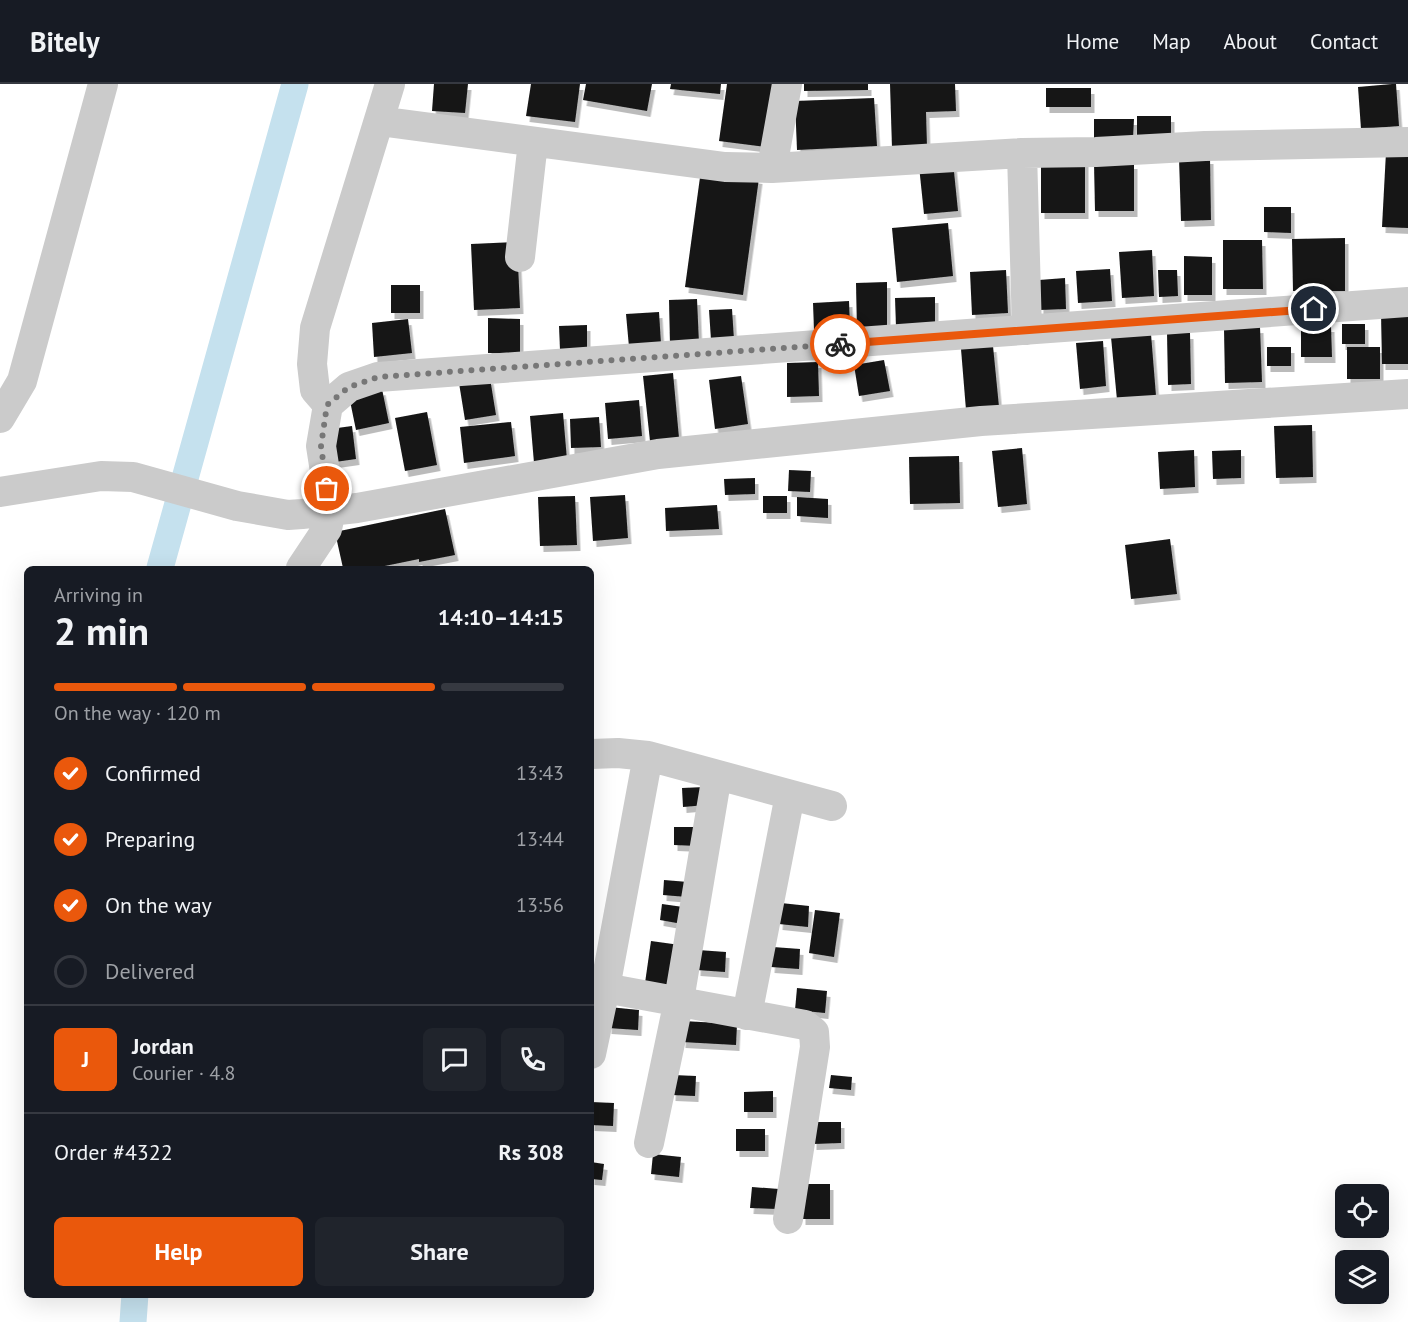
<!DOCTYPE html>
<html lang="en">
<head>
<meta charset="utf-8">
<style>
  :root { --surface:#171b24; --page:#20242c; --text:#f1f3f6; --muted:#9ea1a6; --line:#363941; --accent:#ea580c }
  body { margin:0; font-family:"PT Sans",sans-serif; background:var(--page); color:var(--text); height:100vh; display:flex; flex-direction:column; font-size:22px; white-space:nowrap }
  * { box-sizing:border-box; margin:0 }
  p { font-size:20px; color:var(--muted) }
  .icon { flex:none; width:33px; height:33px; fill:none; stroke:currentColor; stroke-width:2; stroke-linecap:round; stroke-linejoin:round }
  .map { position:relative; flex:1; overflow:hidden }
  .panel { position:absolute; left:24px; top:482px; width:570px; height:732px; display:flex; flex-direction:column; background:var(--surface); border-radius:9px; box-shadow:0 6px 24px #0002 }
  .panel>* { flex:none }
  .fabs { position:absolute; left:1335px; top:1100px; display:grid; gap:12px }
  .fabs a { display:grid; place-items:center; width:54px; height:54px; border-radius:9px; background:var(--surface); box-shadow:0 6px 24px #0002; font-size:30px }
  .pin { position:absolute; display:grid; place-items:center; width:51px; height:51px; color:#fff; margin:-26px; border:3px solid #fff; border-radius:50%; box-shadow:0 2px 6px #0007 }
  .courier { position:absolute; display:grid; place-items:center; width:60px; height:60px; margin:-30px; border:4px solid #ea580c; border-radius:50%; background:#fff; color:#222; box-shadow:0 2px 8px #0007 }
  .head em { font-style:normal; font-weight:700 }
  .head div { display:flex; flex-direction:column-reverse }
  .head { display:flex; align-items:center; justify-content:space-between; height:102px; padding:0 30px }
  h1 { font-size:39px; font-weight:700; line-height:45px }
  .bar { display:grid; grid-template-columns:repeat(4,1fr); gap:9px 6px; align-content:center; height:72px; padding:0 30px }
  .bar i { height:8px; border-radius:4px; background:var(--line) }
  .bar .selected { background:var(--accent) }
  .bar p { grid-column:span 4 }
  .line { display:flex; align-items:center; gap:15px; padding:0 30px; border-top:2px solid var(--line) }
  .line div { flex:1 }
  .round { display:grid; place-items:center; flex:none; width:63px; height:63px; border-radius:9px; background:var(--page) }
  ol { padding:0 30px; list-style:none }
  li { display:flex; align-items:center; gap:18px; height:66px }
  li p { margin-inline-start:auto }
  li .icon { padding:6px; border-radius:50%; background:var(--accent); color:#fff; stroke-width:4 }
  li:last-child { color:var(--muted) }
  li i { width:33px; height:33px; border:3px solid var(--line); border-radius:50% }
  .button { display:flex; gap:12px; margin-top:auto; padding:12px 30px }
  .button a { flex:1; height:69px; border-radius:9px; background:var(--accent); color:#fff; font-size:24px; font-weight:700; line-height:69px; text-align:center }
  .button a+a { background:var(--page); color:var(--text) }
  header { display:flex; align-items:center; gap:36px; box-sizing:border-box; height:84px; padding:0 30px; background:var(--surface); border-bottom:2px solid var(--line) }
  header strong { font-size:28px }
  nav { display:flex; gap:33px; margin-inline-start:auto; font-size:21px }
  .map>svg:first-child { display:block }
  .lines { fill:none; stroke-linecap:round; stroke-linejoin:round }
  .canal { stroke:#c5e1ee; stroke-width:27 }
  .building { fill:#151515; filter:url(#shadow) }
  .minor { stroke:#cbcbcb; stroke-width:30 }
  .done { stroke:#777; stroke-width:6; stroke-dasharray:0 10.8 }
  .route { stroke:#ea580c; stroke-width:8 }
</style>
</head>
<body>
<header>
<strong>Bitely</strong>
<nav><a>Home</a><a>Map</a><a>About</a><a>Contact</a></nav>
</header>
<div class="map">
<svg width="1408" height="1238" viewBox="0 0 1408 1238">
  <defs>
    <filter id="shadow"><feDropShadow dx="3.5" dy="6" stdDeviation="0" flood-color="#0004"/></filter>
  </defs>
  <rect width="100%" height="100%" fill="#fff"/>
  <g class="lines">
    <path class="canal" d="M160 484 295 0
      M133 1238 135 1210"/>
  </g>
  <path class="building" d="M434 0H468L465 29 432 27Z
    M531 0H580L575 38 526 32Z
    M586 0H652L647 27 583 16Z
    M671 0H721L720 10 670 5Z
    M727 0H773L765 63 719 57Z
    M804 0H868V6L804 7Z
    M890 0H955L956 27 926 28 927 63 892 64Z
    M1392 0H1396L1399 42 1361 45 1358 3Z
    M1046 4H1091V23H1046Z
    M874 14 877 62 797 66 795 17Z
    M1137 32H1171V53H1137Z
    M1094 35H1134L1133 54H1094Z
    M1386 68 1408 69V144L1382 143Z
    M1179 74H1210L1211 136 1181 137Z
    M1041 77H1085V129H1041Z
    M953 78 958 127 924 130 919 82Z
    M1094 79H1134V127H1095Z
    M701 86 759 94 743 211 685 203Z
    M1264 123H1291V149L1264 148Z
    M948 139 953 192 897 198 892 144Z
    M1345 154V207H1293L1292 155Z
    M1223 156H1262L1263 205H1223Z
    M517 158 520 224 474 226 471 160Z
    M1152 166 1154 212 1122 214 1119 168Z
    M1184 172 1212 173V211H1184Z
    M1110 185 1112 217 1078 219 1076 187Z
    M1006 186 1008 229 972 231 970 188Z
    M1158 186H1177L1178 212 1159 213Z
    M1065 194 1066 225 1040 226 1039 196Z
    M887 198V247L857 248 856 199Z
    M391 201H420V229H391Z
    M935 213V242L896 243 895 214Z
    M697 215 699 260 670 261 669 216Z
    M849 217 850 244 814 246 813 219Z
    M732 225 734 256H711L709 226Z
    M659 228 661 260 629 263 626 230Z
    M1408 228V280H1382L1381 229Z
    M488 234 520 235V269H488Z
    M408 235 412 269 374 273 372 239Z
    M1342 240H1365V260H1342Z
    M587 241V264L560 266 559 242Z
    M1301 242H1331L1332 273H1301Z
    M1260 243 1262 298 1225 299 1224 245Z
    M1167 249H1190L1191 300 1168 301Z
    M1151 250 1156 312 1117 316 1111 253Z
    M1103 257 1106 302 1080 305 1076 259Z
    M993 262 999 323 966 326 961 265Z
    M1267 263H1291V282H1267Z
    M1347 263H1380V295H1347Z
    M884 276 890 307 859 312 854 281Z
    M818 278 819 312 787 313V279Z
    M673 289 679 354 650 357 643 292Z
    M741 292 748 340 715 345 709 296Z
    M490 294 496 331 465 336 459 299Z
    M382 305 389 339 356 346 349 312Z
    M639 316 642 352 608 355 605 319Z
    M427 328 437 381 405 387 395 334Z
    M563 329 567 376 534 379 530 332Z
    M599 333 601 363 571 364 570 335Z
    M511 338 515 372 464 379 460 343Z
    M1312 341 1313 393 1276 394 1274 342Z
    M352 342 356 375 335 378 330 345Z
    M1022 364 1027 420 998 423 992 367Z
    M1194 366 1195 403 1160 405 1158 368Z
    M1241 366V394L1213 395 1212 367Z
    M959 372 960 419 910 420 909 373Z
    M789 386 811 387 810 408 788 407Z
    M755 394V410L725 411 724 395Z
    M625 411 628 454 593 457 590 413Z
    M575 412 577 461 540 462 538 413Z
    M763 412H787V429H763Z
    M797 413 828 415V434L797 432Z
    M717 421 719 445 666 447 665 424Z
    M445 425 455 471 419 478V475L375 484H343L335 448Z
    M1170 455 1177 510 1131 515 1125 461Z
    M705 703 706 721 683 723 682 704Z
    M674 743H698V762L674 761Z
    M664 796 688 798 687 813 663 811Z
    M781 819 809 822 808 843 779 840Z
    M662 820 690 824 688 841 660 836Z
    M815 826 840 829 834 873 809 869Z
    M651 857 680 861 675 903 645 899Z
    M773 863 800 865 799 885 771 883Z
    M698 866 726 868 725 888 697 886Z
    M797 904 827 907 825 929 795 926Z
    M609 923 639 926 638 946 608 944Z
    M683 937 737 940 736 961 682 958Z
    M673 991 696 992 695 1012 672 1011Z
    M831 991 852 993 851 1006 829 1004Z
    M773 1007V1028H744V1008Z
    M591 1018 614 1019 613 1042 591 1041Z
    M813 1038H841V1059L813 1060Z
    M736 1045H765V1067H736Z
    M653 1070 681 1073 679 1093 651 1090Z
    M591 1078 604 1080 602 1096 591 1095Z
    M802 1100H830V1135H802Z
    M752 1103 779 1105 778 1125 750 1124Z"/>
  <g class="lines">
    <path class="minor" d="M379 37 725 83 772 84 1022 69 1096 68 1205 62 1408 58
      M1022 69 1027 246
      M772 84 787 0
      M520 173 533 58
      M328 321 315 306 312 280 315 244 390 0
      M0 334 22 297 103 0
      M0 408 101 392 133 393 237 422 288 431 302 430 357 424 658 370 981 337 1408 310
      M301 484 327 445 331 426 321 362 328 321 349 303 378 293 1408 218
      M591 670 618 669 648 672 832 722
      M605 904 805 941 814 948 815 963 788 1135
      M747 931 790 711
      M591 970 605 904 648 672
      M649 1059 679 916 717 691"/>
  </g>
  <g class="lines">
    <path class="done" d="M327 405 321 362 327 321 349 303 378 293 840 260"/>
    <path class="route" d="M840 260 1314 225"/>
  </g>
</svg>
<div class="fabs">
<a><svg class="icon" aria-label="locate" viewBox="0 0 24 24"><circle cx="12" cy="12" r="6"/><path d="M12 2v4M12 18v4M2 12h4M18 12h4"/></svg></a>
<a><svg class="icon" aria-label="layers" viewBox="0 0 24 24"><path d="M12 4l9 5-9 5-9-5zM3 14l9 5 9-5"/></svg></a>
</div>
<div class="pin" style="left:327px;top:405px;background:#ea580c"><svg class="icon" aria-label="bag" viewBox="0 0 24 24"><path d="M5 8h14l-1 12H6zM9 8a3 3 0 0 1 6 0"/></svg></div>
<div class="pin" style="left:1314px;top:225px;background:#1f2937"><svg class="icon" aria-label="home" viewBox="0 0 24 24"><path d="M3 11l9-7 9 7M6 9v11h12V9"/></svg></div>
<div class="courier" style="left:840px;top:260px"><svg class="icon" aria-label="bike" viewBox="0 0 24 24"><circle cx="6" cy="16" r="4"/><circle cx="18" cy="16" r="4"/><path d="M6 16l4-8h5l3 8M10 8l3 8H6M13 5h3"/></svg></div>
<section class="panel">
<div class="head"><div><h1>2 min</h1><p>Arriving in</p></div><em>14:10–14:15</em></div>
<div class="bar"><i class="selected"></i><i class="selected"></i><i class="selected"></i><i></i><p>On the way · 120 m</p></div>
<ol>
<li><svg class="icon" aria-label="check" viewBox="0 0 24 24"><path d="M5 12l5 5 9-10"/></svg>Confirmed<p>13:43</p></li>
<li><svg class="icon" aria-label="check" viewBox="0 0 24 24"><path d="M5 12l5 5 9-10"/></svg>Preparing<p>13:44</p></li>
<li><svg class="icon" aria-label="check" viewBox="0 0 24 24"><path d="M5 12l5 5 9-10"/></svg>On the way<p>13:56</p></li>
<li><i></i>Delivered</li>
</ol>
<div class="line" style="height:108px"><b class="round" style="background:var(--accent);color:#fff">J</b><div><b>Jordan</b><p>Courier · 4.8</p></div><a class="round"><svg class="icon" aria-label="chat" viewBox="0 0 24 24"><path d="M4 5h16v11H9l-5 4z"/></svg></a><a class="round"><svg class="icon" aria-label="phone" viewBox="0 0 24 24"><path d="M5 4h4l2 5-3 2q2 4 5 5l2-3 5 2v4C11 20 4 13 5 4z"/></svg></a></div>
<div class="line" style="height:78px"><div>Order #4322</div><b>Rs 308</b></div>
<div class="button"><a>Help</a><a>Share</a></div>
</section>
</div>
</body>
</html>
